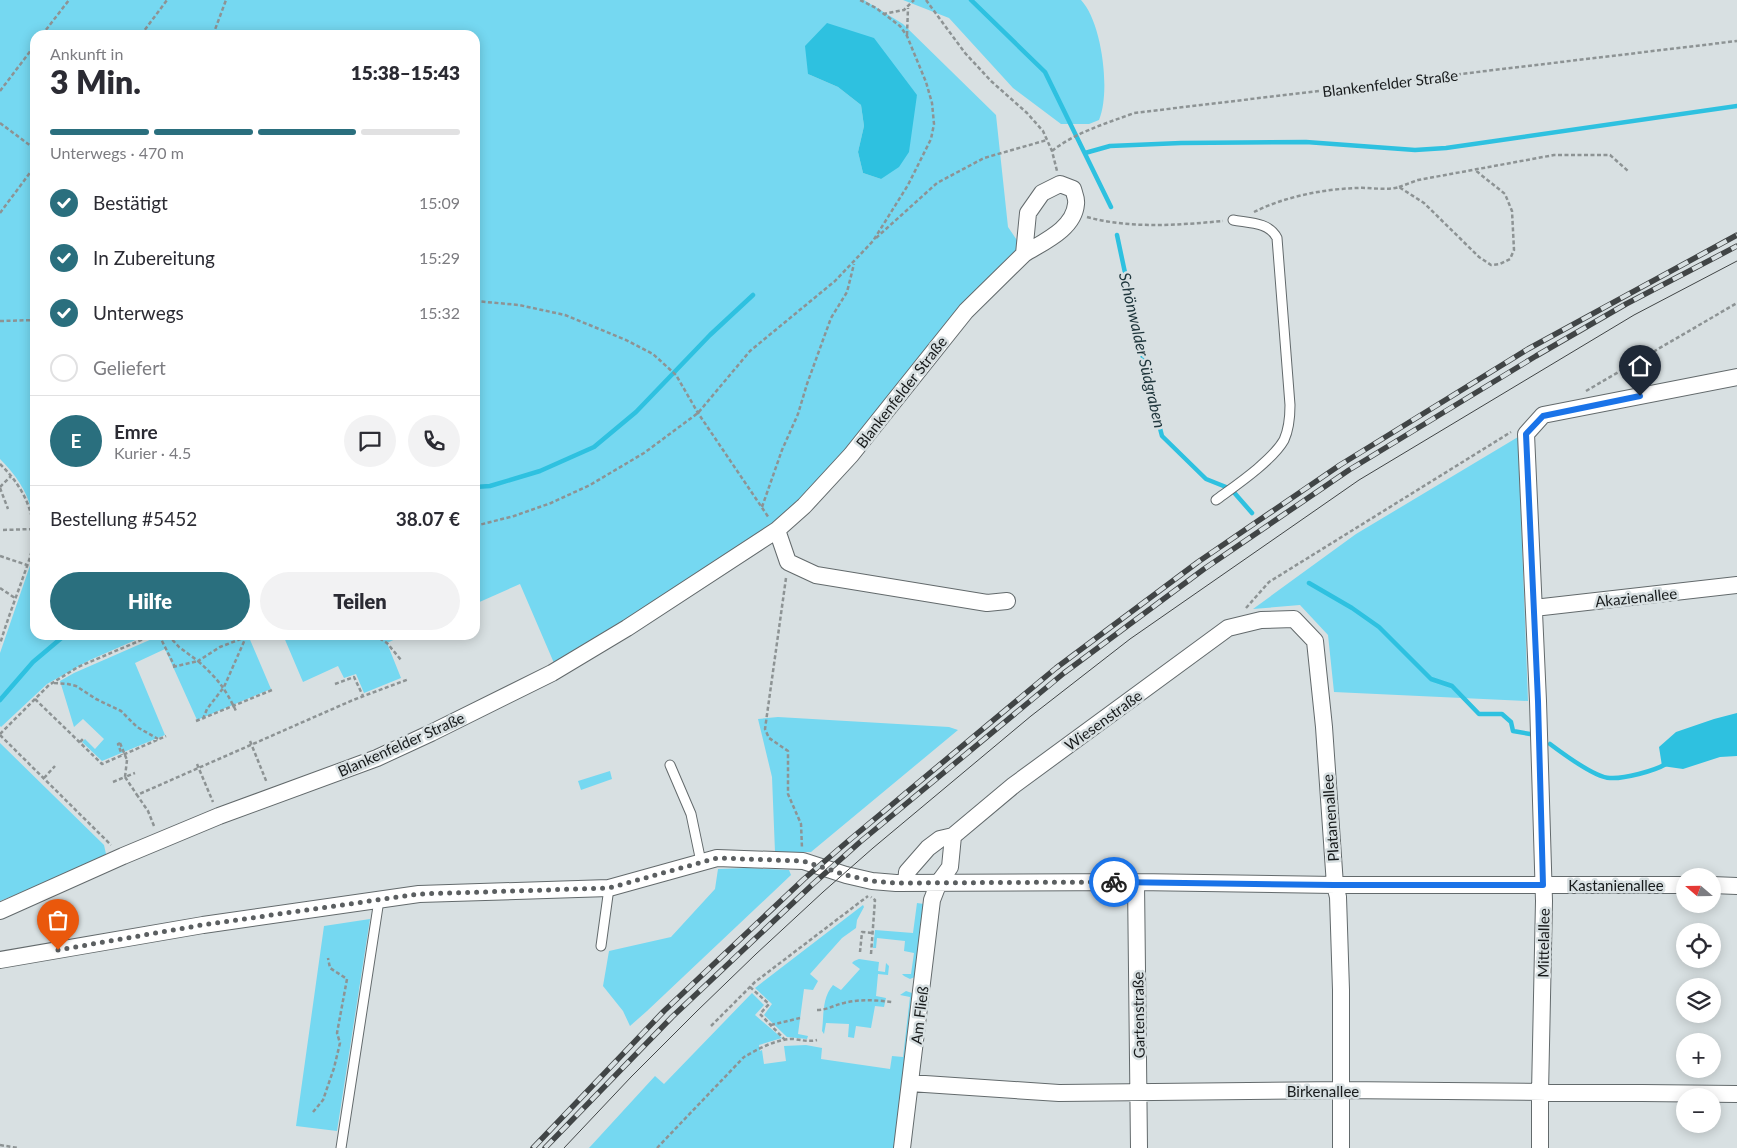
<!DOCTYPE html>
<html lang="de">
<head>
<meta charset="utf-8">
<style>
  :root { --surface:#fff; --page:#f2f2f3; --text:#2b2b33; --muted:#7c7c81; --line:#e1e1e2; --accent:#2a6f7e }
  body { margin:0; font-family:Lato,sans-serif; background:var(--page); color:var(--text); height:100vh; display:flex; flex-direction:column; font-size:19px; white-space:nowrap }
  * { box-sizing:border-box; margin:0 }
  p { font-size:16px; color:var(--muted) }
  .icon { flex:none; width:28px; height:28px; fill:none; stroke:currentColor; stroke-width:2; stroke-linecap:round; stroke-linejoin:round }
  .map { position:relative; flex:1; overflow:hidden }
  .drawer { position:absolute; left:30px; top:30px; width:450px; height:610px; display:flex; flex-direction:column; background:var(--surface); border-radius:15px; box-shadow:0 2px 12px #0003 }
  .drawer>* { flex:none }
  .needle { width:32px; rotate:290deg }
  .buttons { position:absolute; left:1676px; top:868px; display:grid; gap:10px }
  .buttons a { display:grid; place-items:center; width:45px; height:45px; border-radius:50%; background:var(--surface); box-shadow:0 2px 12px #0003; font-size:25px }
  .pin { position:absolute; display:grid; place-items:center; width:42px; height:42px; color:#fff; margin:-51px -21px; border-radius:50% 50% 50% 0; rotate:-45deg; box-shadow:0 0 5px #0007 }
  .pin .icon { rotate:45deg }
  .courier { position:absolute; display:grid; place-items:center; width:50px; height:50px; margin:-25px; border:4px solid #1a73e8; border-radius:50%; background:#fff; color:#222; box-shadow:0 1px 6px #0007 }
  .headline em { font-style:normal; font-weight:800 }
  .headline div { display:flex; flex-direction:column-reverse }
  .headline { display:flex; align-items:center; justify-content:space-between; height:85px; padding:0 20px }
  h1 { font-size:32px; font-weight:800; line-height:38px }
  .bar { display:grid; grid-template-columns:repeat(4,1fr); gap:8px 5px; align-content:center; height:60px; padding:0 20px }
  .bar i { height:6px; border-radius:4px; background:var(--line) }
  .bar .selected { background:var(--accent) }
  .bar p { grid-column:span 4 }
  .line { display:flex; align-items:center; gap:12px; padding:0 20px; border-top:1px solid var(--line) }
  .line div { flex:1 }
  .round { display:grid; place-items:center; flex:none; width:52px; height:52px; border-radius:26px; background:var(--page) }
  ol { padding:0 20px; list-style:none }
  li { display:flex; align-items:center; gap:15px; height:55px }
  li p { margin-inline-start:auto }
  li .icon { padding:5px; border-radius:50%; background:var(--accent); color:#fff; stroke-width:4 }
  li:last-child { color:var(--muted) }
  li i { width:28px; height:28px; border:2px solid var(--line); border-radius:50% }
  .primary-button { display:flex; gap:10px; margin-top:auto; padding:10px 20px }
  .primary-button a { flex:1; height:58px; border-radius:30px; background:var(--accent); color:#fff; font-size:20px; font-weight:800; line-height:58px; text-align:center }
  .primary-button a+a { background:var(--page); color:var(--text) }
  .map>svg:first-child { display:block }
  .green { fill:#75d8f1; fill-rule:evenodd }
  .water { fill:#2ec1e0 }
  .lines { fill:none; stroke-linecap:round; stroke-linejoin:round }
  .stream { stroke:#2ec1e0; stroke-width:4.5 }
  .service-casing { stroke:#636a6c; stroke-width:11 }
  .minor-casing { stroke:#636a6c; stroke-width:18 }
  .path { stroke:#8d9394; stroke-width:2.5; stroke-dasharray:4 2.5; stroke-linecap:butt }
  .service { stroke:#fff; stroke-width:9 }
  .minor { stroke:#fff; stroke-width:16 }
  .tram { stroke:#414546; stroke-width:1 }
  .rail-casing { stroke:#414546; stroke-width:5.5 }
  .rail { stroke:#d8e0e2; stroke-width:4; stroke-dasharray:11; stroke-linecap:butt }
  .path-bridge { stroke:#8d9394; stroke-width:2.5; stroke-dasharray:4 2.5; stroke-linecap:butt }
  .done { stroke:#5b5f61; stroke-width:5; stroke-dasharray:0 9 }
  .route { stroke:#1a73e8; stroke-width:6 }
  .labels { text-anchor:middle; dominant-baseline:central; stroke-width:5; stroke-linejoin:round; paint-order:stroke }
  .street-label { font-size:15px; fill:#171a1b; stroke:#d8e0e2 }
  .water-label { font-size:16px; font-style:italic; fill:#20373d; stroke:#d8e0e2 }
</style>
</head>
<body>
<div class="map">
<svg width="1737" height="1148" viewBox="0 0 1737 1148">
  <rect width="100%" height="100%" fill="#d8e0e2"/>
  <path class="green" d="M0 0H864L903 24 996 115 1008 227 1025 252 802 504 557 670 520 584 475 604V35H35V529C32 500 21 480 0 459ZM808 74 917 95 881 179 863 173 858 152 864 126 861 105 838 87Z
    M903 0H1081C1102 22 1111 92 1099 120L1089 124H1061L1013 88 949 18Z
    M1518 437 1528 701 1334 692 1328 635 1300 605 1253 609 1356 534Z
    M35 551V635H147L90 660 47 684 1 727 0 726V653Z
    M161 635H248L271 689 197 720 165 649 135 663 165 735 102 761 82 742 85 739 95 749 104 739 83 719 74 727 60 681 74 673Z
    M283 635H404L387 643 401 678 364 693 356 674 344 678 338 666 303 682Z
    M778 717 949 727 958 730 811 852H775L772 777 758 719Z
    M0 743 104 845 106 854 104 859 0 901Z
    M610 771 612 779 581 790 578 781Z
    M747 868 789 870 791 875 647 1011 630 1026 623 1011 603 986 609 951 671 937 715 889 718 869Z
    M917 903 924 904 917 976 910 979 904 976 902 974H911L914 953 904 951 905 941 877 938 876 948H873L875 930 913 933Z
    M863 905 864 907 857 920 856 928 842 938 810 974 818 981 813 990 804 989 798 1034 808 1036 807 1039 787 1037 764 1015 772 1004 755 988Z
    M370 919 337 1131 296 1126 324 926Z
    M859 959 879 962 878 971 885 972 886 963 889 966 888 975 878 974 876 996 886 998 884 1007 875 1006 871 1028 856 1026 854 1038 848 1037 849 1024 826 1023 824 1034 822 1031C824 1014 822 998 833 985L841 990 860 969 852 963 854 961Z
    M906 991 912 993 915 996 896 1148H589L655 1076 664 1084 752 993 764 1005 755 1015 782 1038 759 1045 760 1051 762 1050 764 1064 786 1061 784 1046 806 1045 822 1048 821 1059 890 1069 892 1056 903 1057 910 997 900 995Z"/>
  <path class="water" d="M827 23 874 38 917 95 909 152 899 167 881 179 863 173 858 152 864 126 861 105 838 87 808 74 805 46Z
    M1737 713V756L1720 757 1683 769 1662 766 1659 747 1676 732 1714 719Z"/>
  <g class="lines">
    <path class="stream" d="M971 0 1045 72 1111 207
      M1085 153 1110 146 1181 143 1306 142 1415 150 1446 148 1737 106
      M1117 235 1149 386 1162 436 1206 479 1231 489 1252 513
      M475 487 490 486 540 471 594 447 636 412 710 335 753 295
      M1309 583 1352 608 1379 627 1431 679 1452 686 1479 714H1502L1511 722 1513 731 1530 734
      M0 700 33 662 65 635
      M1550 744C1562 753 1596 778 1610 778 1624 779 1654 771 1666 764"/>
    <defs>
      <path id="service" d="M1216 500C1235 486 1272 461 1284 440 1289 429 1290 417 1290 405L1277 238C1269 222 1249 223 1233 220
        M670 765 691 814 701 862
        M601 946 609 888
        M341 1148 379 900"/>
      <path id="minor" d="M1007 601 987 603 816 575 788 562 777 530 804 506 851 455 966 311 1024 254 1028 213 1042 193 1060 184 1073 189C1074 193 1077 199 1076 204 1074 229 1043 242 1024 254
        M1534 608 1737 585
        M1136 882 1139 1148
        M906 883 907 872 928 848 940 839 953 836 1014 785 1228 628 1261 620 1294 619 1315 641 1324 727 1335 885 1338 897 1341 990V1148
        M1712 885 1737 886
        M0 911 123 856 219 816 377 758 431 733 552 673 627 628 777 530
        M0 960 203 925 419 894 609 888 717 858 803 861 846 875 872 881 896 883 1136 882 1335 885H1685
        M910 1083 1059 1093 1340 1090 1737 1094
        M902 1148 932 900 939 882 950 867 953 836
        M1540 1148V1093L1544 901 1538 701 1526 434 1543 415 1737 377"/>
    </defs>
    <use href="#service" class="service-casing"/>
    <use href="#minor" class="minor-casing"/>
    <path class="path" d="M926 0 965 53 991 81 1027 113 1043 131 1052 151 1057 171
      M883 14 904 10 914 0
      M42 35 69 0
      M141 35 167 0
      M213 35 226 0
      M907 35 908 8
      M0 91 35 45
      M0 123 35 149
      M1052 151C1076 132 1105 124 1134 113L1737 41
      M1399 187 1418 180 1554 155H1610L1628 171
      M1254 212C1284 197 1323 189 1357 188 1371 187 1385 191 1399 187L1424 203 1479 257 1491 265 1500 264 1510 259 1514 250 1512 211 1505 194 1475 170
      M0 213 35 166
      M1087 217C1131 229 1178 225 1223 221
      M876 238 937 183 984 158 1047 140
      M475 301 519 305 565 315 626 340 653 354 676 375 698 413 769 518
      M0 321 35 320
      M1586 391 1737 303
      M0 464C23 486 39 517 32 550 29 562 24 574 20 586 13 605 6 624 0 644
      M0 487 11 476
      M0 488 8 509
      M762 507 782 450 798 414 807 384 831 318 847 292 854 264
      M475 526 514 516 551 503 590 485 644 453 698 413 750 351 835 281 873 241 908 185 931 139 934 124 932 103 926 82 907 36 900 26 876 8 860 0
      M3 530 33 529
      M0 556 27 565
      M786 578 765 729 769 738 788 751V794L801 824 802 848
      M0 588 15 598
      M1246 608 1269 582 1511 432
      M159 635 175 667
      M168 635 179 647 198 661 220 647 246 637
      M245 635 246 637 249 636
      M374 635 387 643 401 660
      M173 667 198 661C217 678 225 688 236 711
      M54 683 68 684 76 686 96 699 121 711 137 727 158 739
      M335 684 354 677 363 696
      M35 699 102 764 166 736
      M203 719 207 709 224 687 246 637
      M196 721 272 690
      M0 734 49 685 78 667 153 635
      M0 735 111 845
      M250 741 267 783
      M80 742 84 738
      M120 743 118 744 122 755
      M127 760 125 777 135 773
      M197 764 213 802
      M44 778 55 766
      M113 782 125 777 137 795
      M154 826 148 811 137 795 353 700 409 679
      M45 906 48 920 53 937
      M860 952 862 932 873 933
      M871 954 875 900 871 897
      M750 987 769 1004 760 1014 785 1040
      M817 1010C828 1010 834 1005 844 1003 860 999 876 1000 892 1002
      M771 1025 800 1018
      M711 1026 755 982 868 896
      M313 1112 323 1100 334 1068 340 1043 337 1033 347 979 330 968 328 958
      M0 1145 18 1148
      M657 1148 744 1057C758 1049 776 1039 793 1039 802 1040 808 1042 817 1040"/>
    <use href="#service" class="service"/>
    <use href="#minor" class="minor"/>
    <path class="tram" d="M564 1148 631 1077 697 1011 756 954 823 892 873 848 1031 716 1130 639 1359 480 1634 315 1737 261"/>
    <defs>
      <path id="rail" d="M533 1148 664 1011 804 879 847 842 1056 668 1198 562 1340 465 1528 349 1737 235
        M545 1148 672 1017 813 884 860 842 1064 673 1204 569 1349 470 1536 356 1626 304 1737 246"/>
    </defs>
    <use href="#rail" class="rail-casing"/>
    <use href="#rail" class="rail"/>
    <path class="path-bridge" d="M120 743 127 760"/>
  </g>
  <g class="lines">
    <path class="done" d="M58 950 202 925 419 894 609 888 717 858 803 861 846 875 872 881 896 883 1114 882"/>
    <path class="route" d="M1114 882 1334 885H1543L1538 701 1526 434 1543 416 1640 396"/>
  </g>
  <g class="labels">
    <g class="street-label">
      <text transform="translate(1390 83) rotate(-7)">Blankenfelder Straße</text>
      <text transform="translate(901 392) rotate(-52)">Blankenfelder Straße</text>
      <text transform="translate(1636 597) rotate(-6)">Akazienallee</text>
      <text transform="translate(1103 720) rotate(-36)">Wiesenstraße</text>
      <text transform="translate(401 744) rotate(-24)">Blankenfelder Straße</text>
      <text transform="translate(1330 818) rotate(-94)">Platanenallee</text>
      <text x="1616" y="885">Kastanienallee</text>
      <text transform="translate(1543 943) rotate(-89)">Mittelallee</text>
      <text transform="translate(919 1015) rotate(-83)">Am Fließ</text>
      <text transform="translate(1138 1015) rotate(-91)">Gartenstraße</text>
      <text x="1323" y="1091">Birkenallee</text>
    </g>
    <g class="water-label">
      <text transform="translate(1143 350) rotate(77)">Schönwalder Südgraben</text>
    </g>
  </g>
</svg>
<div class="buttons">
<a><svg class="needle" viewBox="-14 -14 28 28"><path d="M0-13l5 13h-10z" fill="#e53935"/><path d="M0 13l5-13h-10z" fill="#7c7c81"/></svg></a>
<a><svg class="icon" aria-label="locate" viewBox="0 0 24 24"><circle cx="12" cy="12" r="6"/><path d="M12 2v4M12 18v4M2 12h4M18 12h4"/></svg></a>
<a><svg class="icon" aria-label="layers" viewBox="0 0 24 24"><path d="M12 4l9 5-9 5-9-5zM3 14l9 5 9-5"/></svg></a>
<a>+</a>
<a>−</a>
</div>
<div class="pin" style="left:58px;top:950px;background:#ea580c"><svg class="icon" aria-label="bag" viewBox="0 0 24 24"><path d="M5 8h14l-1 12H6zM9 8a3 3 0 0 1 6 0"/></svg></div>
<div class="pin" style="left:1640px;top:396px;background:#1f2937"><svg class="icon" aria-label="home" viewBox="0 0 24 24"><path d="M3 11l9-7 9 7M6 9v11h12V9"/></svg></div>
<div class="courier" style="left:1114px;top:882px"><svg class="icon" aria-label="bike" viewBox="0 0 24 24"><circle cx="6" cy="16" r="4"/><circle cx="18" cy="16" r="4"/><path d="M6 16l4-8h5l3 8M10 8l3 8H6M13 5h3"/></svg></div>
<section class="drawer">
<div class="headline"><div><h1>3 Min.</h1><p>Ankunft in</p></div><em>15:38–15:43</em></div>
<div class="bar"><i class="selected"></i><i class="selected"></i><i class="selected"></i><i></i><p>Unterwegs · 470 m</p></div>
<ol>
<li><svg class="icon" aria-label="check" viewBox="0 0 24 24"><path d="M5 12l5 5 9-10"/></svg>Bestätigt<p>15:09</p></li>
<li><svg class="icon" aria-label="check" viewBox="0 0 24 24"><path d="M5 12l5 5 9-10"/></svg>In Zubereitung<p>15:29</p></li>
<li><svg class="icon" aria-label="check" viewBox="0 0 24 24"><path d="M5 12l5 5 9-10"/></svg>Unterwegs<p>15:32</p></li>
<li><i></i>Geliefert</li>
</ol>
<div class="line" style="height:90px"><b class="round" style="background:var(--accent);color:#fff">E</b><div><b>Emre</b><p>Kurier · 4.5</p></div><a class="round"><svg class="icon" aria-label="chat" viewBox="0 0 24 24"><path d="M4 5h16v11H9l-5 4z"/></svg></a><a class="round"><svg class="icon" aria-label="phone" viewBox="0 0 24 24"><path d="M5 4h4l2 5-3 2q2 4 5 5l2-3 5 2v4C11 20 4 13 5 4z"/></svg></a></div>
<div class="line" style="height:65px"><div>Bestellung #5452</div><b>38.07 €</b></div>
<div class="primary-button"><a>Hilfe</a><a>Teilen</a></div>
</section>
</div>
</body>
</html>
